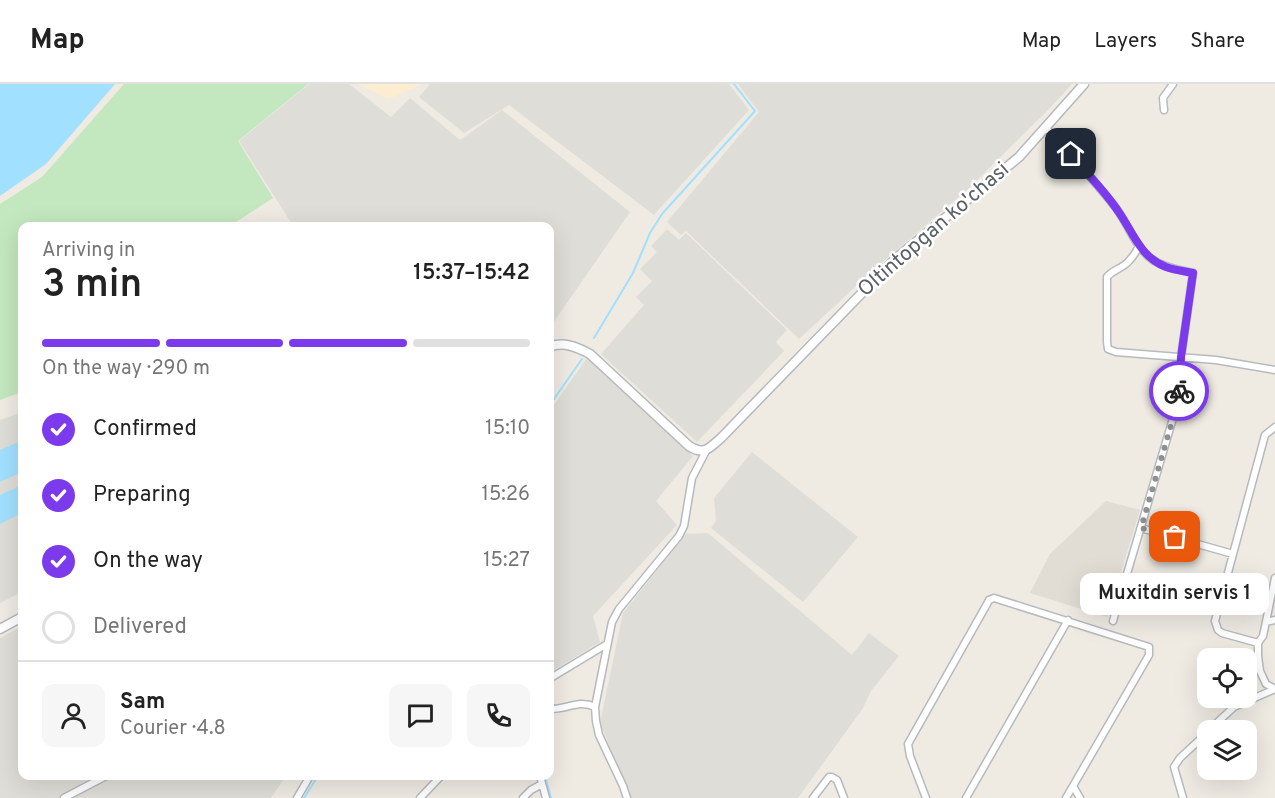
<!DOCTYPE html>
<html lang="en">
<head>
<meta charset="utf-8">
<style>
  :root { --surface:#fff; --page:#f6f6f6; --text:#222; --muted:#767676; --line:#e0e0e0; --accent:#7c3aed }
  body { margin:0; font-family:Overpass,sans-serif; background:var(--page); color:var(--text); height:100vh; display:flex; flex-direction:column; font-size:22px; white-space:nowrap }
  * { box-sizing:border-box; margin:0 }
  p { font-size:20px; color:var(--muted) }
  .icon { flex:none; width:33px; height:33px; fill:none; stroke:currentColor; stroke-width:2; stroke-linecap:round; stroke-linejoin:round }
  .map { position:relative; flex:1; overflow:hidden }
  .panel { position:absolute; left:18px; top:138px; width:536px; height:558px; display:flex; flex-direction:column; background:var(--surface); border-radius:12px; box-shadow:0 6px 24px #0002 }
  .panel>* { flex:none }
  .buttons { position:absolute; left:1197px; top:564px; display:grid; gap:12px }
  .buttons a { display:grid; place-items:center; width:60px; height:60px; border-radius:12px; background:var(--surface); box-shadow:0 6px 24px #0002; font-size:30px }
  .pin { position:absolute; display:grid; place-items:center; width:51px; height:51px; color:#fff; margin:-26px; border-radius:12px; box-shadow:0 3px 9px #0006 }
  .courier { position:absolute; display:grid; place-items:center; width:60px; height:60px; margin:-30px; border:4px solid #7c3aed; border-radius:50%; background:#fff; color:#222; box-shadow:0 2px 8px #0007 }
  .bubble { position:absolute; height:42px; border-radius:12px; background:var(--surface); box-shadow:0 6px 24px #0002; font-size:20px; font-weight:600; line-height:42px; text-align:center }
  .headline em { font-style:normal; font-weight:600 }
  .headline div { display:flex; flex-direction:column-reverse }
  .headline { display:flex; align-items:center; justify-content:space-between; height:102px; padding:0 24px }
  h1 { font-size:39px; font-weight:600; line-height:45px }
  .bar { display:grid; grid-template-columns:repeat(4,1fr); gap:9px 6px; align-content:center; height:72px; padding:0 24px }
  .bar i { height:8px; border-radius:4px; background:var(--line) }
  .bar .selected { background:var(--accent) }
  .bar p { grid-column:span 4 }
  .line { display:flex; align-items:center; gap:15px; padding:0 24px; border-top:2px solid var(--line) }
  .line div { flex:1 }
  .round { display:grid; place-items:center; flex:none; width:63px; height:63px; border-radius:12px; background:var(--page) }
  ol { padding:0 24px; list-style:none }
  li { display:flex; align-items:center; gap:18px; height:66px }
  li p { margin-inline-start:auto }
  li .icon { padding:6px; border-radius:50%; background:var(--accent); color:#fff; stroke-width:4 }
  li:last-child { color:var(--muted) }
  li i { width:33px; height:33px; border:3px solid var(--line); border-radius:50% }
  header { display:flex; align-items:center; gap:36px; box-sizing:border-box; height:84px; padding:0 30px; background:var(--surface); border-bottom:2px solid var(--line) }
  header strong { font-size:28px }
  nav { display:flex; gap:33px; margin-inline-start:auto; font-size:21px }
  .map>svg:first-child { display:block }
  .industrial { fill:#dfddd7 }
  .education { fill:#e1dcd4 }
  .green { fill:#c3e7be }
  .sand { fill:#fcedd1 }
  .water { fill:#a2e0ff }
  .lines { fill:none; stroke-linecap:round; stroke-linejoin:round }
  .stream { stroke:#a2e0ff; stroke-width:2 }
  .street-casing { stroke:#b6babe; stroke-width:9 }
  .secondary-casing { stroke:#b5b9be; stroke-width:11 }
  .street { stroke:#fff; stroke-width:6 }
  .secondary { stroke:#fff; stroke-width:8 }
  .done { stroke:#8f9190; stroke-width:6; stroke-dasharray:0 10.8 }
  .route { stroke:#7c3aed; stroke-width:8 }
  .labels { text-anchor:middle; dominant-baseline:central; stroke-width:5; stroke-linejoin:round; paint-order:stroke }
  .street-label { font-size:21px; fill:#5b6064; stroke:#fff }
</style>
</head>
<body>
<header>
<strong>Map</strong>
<nav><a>Map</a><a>Layers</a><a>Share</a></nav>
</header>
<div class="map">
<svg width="1275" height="714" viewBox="0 0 1275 714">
  <rect width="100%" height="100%" fill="#efebe3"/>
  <path class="industrial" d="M309 0H349L391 33 410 14 460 56 502 26 630 128 549 245V142H288L292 140 239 57Z
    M430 0H729L749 26 654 131 509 21 464 49 419 13Z
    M738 0H1072L1050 24 967 106 881 179 799 255 686 147 681 151 667 138 759 28Z
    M667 145 679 156 686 149 787 246 776 258 784 267 697 358 601 270 644 221 636 213 652 197 640 185 657 168 651 162Z
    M587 274 693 372 656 417 677 441 593 532 600 558 549 589V328Z
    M22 328V508L0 519V336Z
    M752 368 858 453 803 518 711 444 716 437 714 414Z
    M708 449 852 571 869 549 899 572 871 607 863 624 798 714H631L600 639 623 529 686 450Z
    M22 542V692H286L271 714H0V554Z"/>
  <path class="education" d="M1106 417 1140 426 1107 533 1030 509 1050 470Z"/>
  <path class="green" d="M124 0H308L238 57 273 114 230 142H22V308L0 316V120L42 93Z"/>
  <path class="sand" d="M358 0H422L389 15Z"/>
  <path class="water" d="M0 0H115L46 80 0 112Z
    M21 357 22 360V388L0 398V366Z
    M22 401V429L0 440V411Z"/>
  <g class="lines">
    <path class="stream" d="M594 254 633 189 650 149 662 130 755 27 734 0
      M549 322 582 275
      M545 692 551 714
      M304 714 318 692"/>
    <defs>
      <path id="street" d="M1164 26 1163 14 1173 0
        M1046 44C1070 70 1094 96 1116 124 1129 141 1135 164 1153 176 1165 184 1180 186 1193 189L1181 273 1179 314 1113 537
        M1139 162C1135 170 1131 177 1123 182 1117 186 1112 187 1107 193V258L1108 265 1116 268 1216 276 1275 286
        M1141 444 1233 470
        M1266 538 1275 536
        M1258 559 1222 549 1218 546 1215 537 1265 351 1275 343
        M549 595 607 560
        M1275 605 1266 600 1260 587 1258 572V559L1263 552 1275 494
        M549 625C567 626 578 615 595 623
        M1209 646 1234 623 1275 605
        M540 692 546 714
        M64 714 106 692
        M297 714 310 692
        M420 714 441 692
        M523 714 531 706 542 700
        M627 714 623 702 599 651 596 637 595 623 612 538 619 525 679 452 684 442 692 394 706 367
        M813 714 829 693H832L837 696 844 714
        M926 714 910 672 908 660 987 520 989 516 994 514 1149 563V571L1073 702 1080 714
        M966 714 1068 536
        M1066 714 1073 702
        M1183 714 1174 683 1180 674 1208 648"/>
      <path id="secondary" d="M549 263C563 257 577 263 590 270L689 362C705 372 709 364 721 354L894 176 1019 73 1084 0
        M0 545 22 533"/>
    </defs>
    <use href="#street" class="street-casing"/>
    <use href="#secondary" class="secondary-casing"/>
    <use href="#street" class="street"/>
    <use href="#secondary" class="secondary"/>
  </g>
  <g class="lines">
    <path class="done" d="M1175 453 1141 444 1179 314V307"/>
    <path class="route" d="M1071 70C1086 89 1105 107 1118 127 1133 148 1140 173 1166 183 1174 186 1184 187 1193 189L1181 273 1179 307"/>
  </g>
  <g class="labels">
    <g class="street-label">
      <text transform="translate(934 146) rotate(-41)">Oltintopgan ko'chasi</text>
    </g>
  </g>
</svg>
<div class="buttons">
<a><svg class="icon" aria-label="locate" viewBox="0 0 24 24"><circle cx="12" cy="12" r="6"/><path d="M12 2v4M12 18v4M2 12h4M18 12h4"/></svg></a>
<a><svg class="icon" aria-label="layers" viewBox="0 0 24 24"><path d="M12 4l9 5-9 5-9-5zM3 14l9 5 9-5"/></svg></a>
</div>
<div class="pin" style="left:1175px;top:453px;background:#ea580c"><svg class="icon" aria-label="bag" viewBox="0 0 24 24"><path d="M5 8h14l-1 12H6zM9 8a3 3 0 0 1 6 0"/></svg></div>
<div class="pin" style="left:1071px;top:70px;background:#1f2937"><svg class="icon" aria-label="home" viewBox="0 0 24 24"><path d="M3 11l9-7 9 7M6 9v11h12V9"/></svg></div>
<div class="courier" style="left:1179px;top:307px"><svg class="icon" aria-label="bike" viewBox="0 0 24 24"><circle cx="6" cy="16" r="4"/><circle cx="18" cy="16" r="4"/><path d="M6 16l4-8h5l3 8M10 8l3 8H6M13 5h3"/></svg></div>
<div class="bubble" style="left:1080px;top:489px;width:189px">Muxitdin servis 1</div>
<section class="panel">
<div class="headline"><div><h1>3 min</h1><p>Arriving in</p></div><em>15:37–15:42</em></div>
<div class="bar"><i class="selected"></i><i class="selected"></i><i class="selected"></i><i></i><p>On the way · 290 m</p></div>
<ol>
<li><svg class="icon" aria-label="check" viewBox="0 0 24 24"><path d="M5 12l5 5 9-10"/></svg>Confirmed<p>15:10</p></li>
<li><svg class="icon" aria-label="check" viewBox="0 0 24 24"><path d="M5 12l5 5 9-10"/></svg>Preparing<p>15:26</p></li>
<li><svg class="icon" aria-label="check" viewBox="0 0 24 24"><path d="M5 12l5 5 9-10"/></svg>On the way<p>15:27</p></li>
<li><i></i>Delivered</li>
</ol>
<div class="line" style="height:108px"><a class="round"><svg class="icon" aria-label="person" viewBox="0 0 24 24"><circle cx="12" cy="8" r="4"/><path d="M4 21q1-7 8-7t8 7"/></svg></a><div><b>Sam</b><p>Courier · 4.8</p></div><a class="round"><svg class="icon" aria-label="chat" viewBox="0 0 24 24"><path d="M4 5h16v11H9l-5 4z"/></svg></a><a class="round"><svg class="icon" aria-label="phone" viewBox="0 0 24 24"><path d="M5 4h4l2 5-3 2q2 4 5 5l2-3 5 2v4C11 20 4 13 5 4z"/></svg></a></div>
</section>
</div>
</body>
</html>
